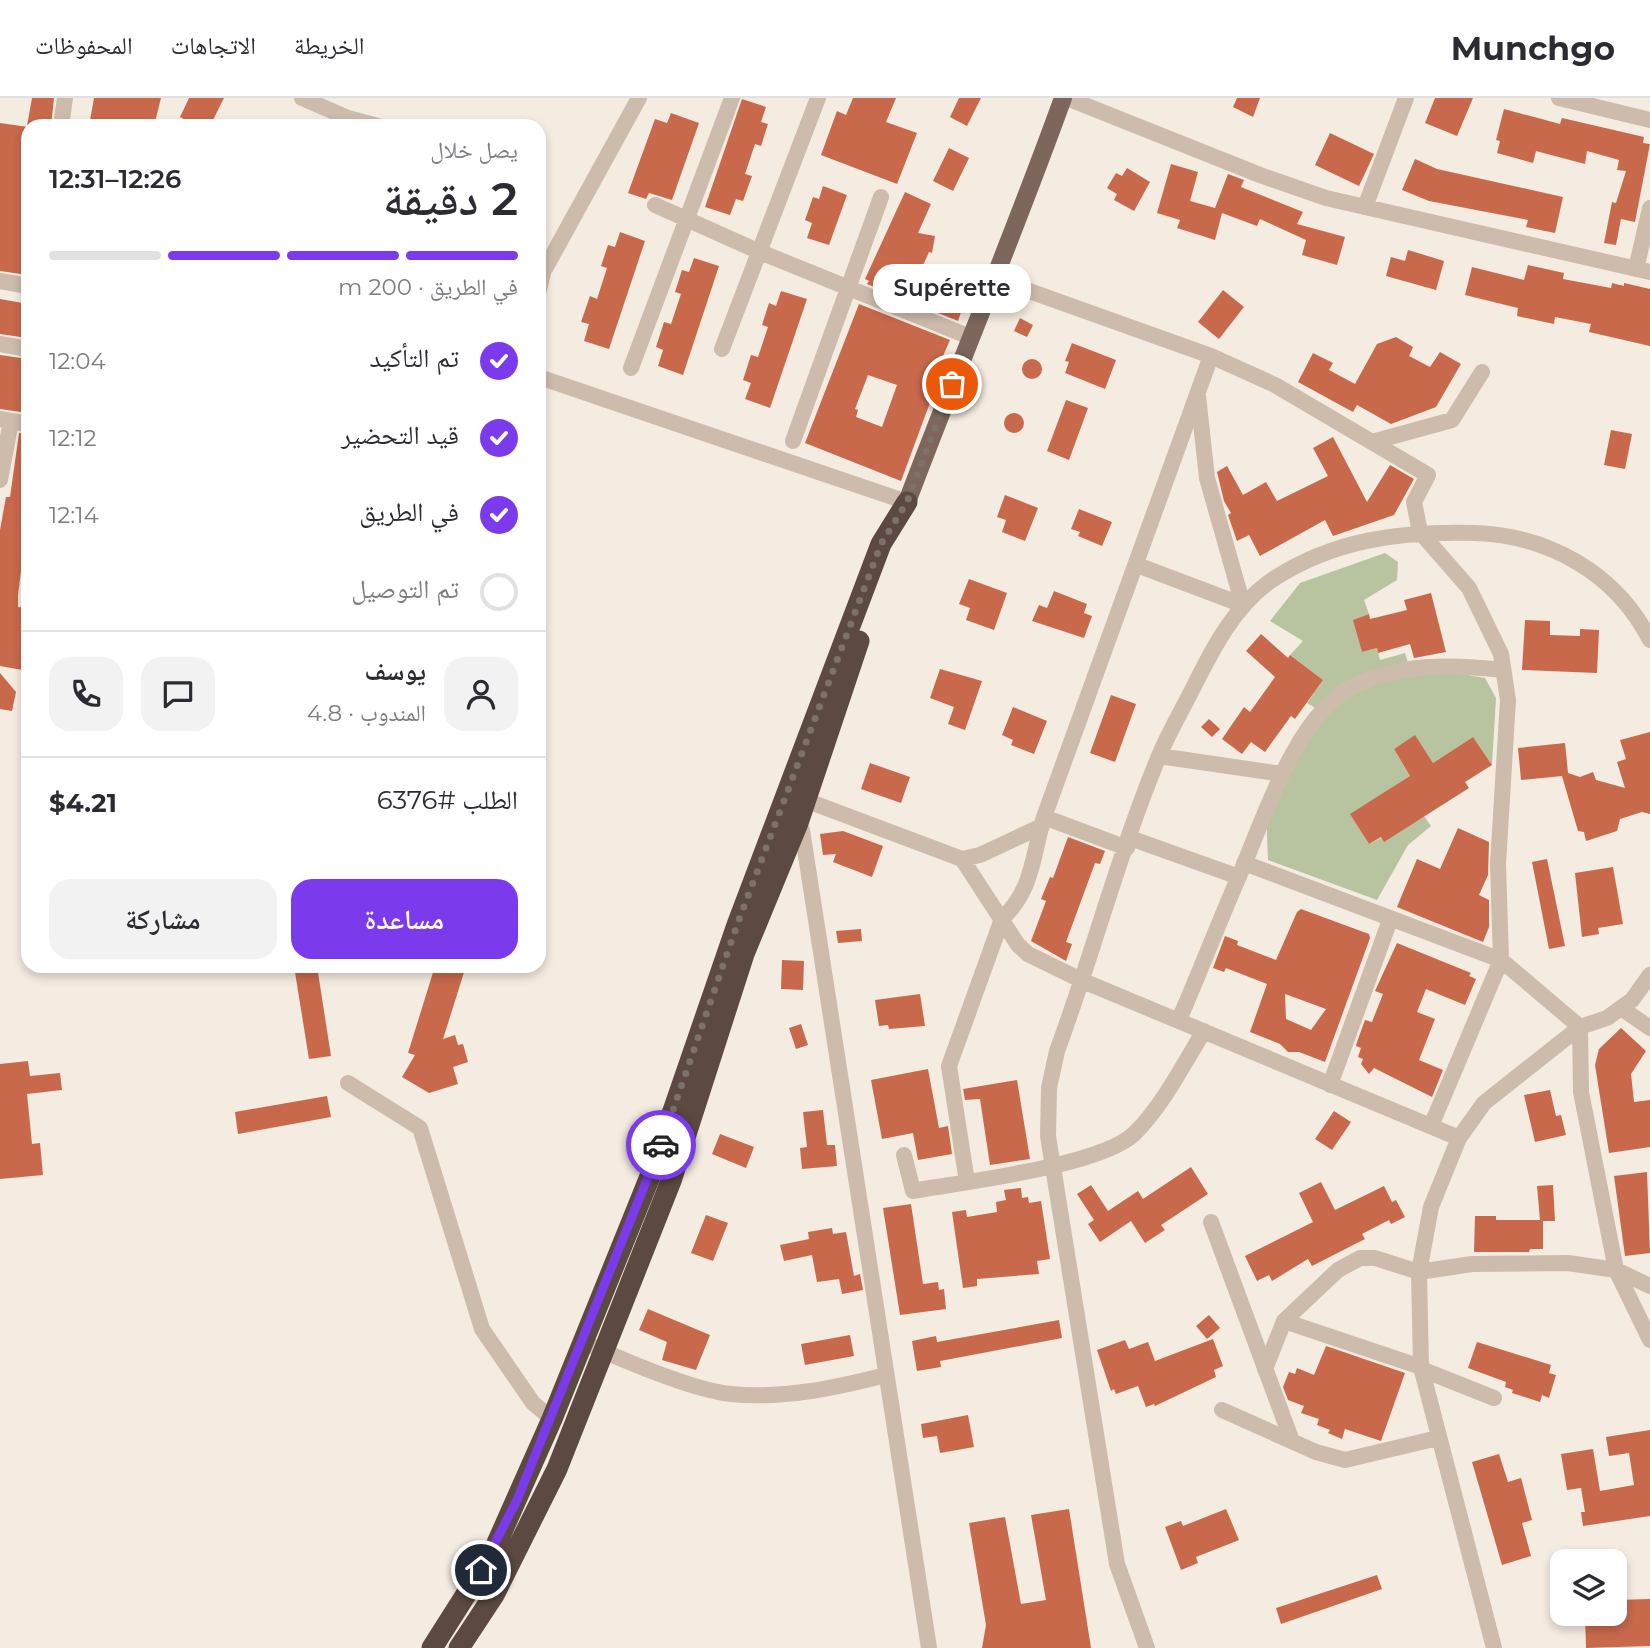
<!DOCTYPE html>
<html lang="ar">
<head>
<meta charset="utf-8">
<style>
  :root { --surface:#fff; --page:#f2f2f3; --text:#2b2b33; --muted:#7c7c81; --line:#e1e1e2; --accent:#7c3aed }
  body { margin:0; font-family:Montserrat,"Noto Naskh Arabic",sans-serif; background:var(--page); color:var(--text); direction:rtl; height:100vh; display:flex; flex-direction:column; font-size:26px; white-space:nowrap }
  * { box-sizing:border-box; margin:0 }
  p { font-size:23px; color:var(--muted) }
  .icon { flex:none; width:38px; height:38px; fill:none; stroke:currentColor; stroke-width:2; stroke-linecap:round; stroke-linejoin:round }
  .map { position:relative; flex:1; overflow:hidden; direction:ltr }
  .panel { position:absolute; left:21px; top:21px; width:525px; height:854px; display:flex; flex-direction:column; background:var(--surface); border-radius:21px; box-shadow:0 4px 10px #0003; direction:rtl }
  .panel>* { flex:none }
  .buttons { position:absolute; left:1550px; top:1451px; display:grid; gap:14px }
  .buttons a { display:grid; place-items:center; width:77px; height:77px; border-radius:14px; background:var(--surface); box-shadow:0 4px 10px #0003; font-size:35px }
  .pin { position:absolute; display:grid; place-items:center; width:60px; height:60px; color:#fff; margin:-30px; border:4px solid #fff; border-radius:50%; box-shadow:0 2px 7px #0007 }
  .courier { position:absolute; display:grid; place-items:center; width:70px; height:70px; margin:-35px; border:5px solid #7c3aed; border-radius:50%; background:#fff; color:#222; box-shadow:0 2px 9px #0007 }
  .bubble { position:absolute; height:49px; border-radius:21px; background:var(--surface); box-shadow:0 4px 10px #0003; font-size:23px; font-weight:600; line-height:49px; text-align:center; direction:rtl }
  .overview em { font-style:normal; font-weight:600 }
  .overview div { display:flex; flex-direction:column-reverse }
  .overview { display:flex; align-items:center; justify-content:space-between; height:119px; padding:0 28px }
  h1 { font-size:46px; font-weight:600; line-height:52px }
  .bar { display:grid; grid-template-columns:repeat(4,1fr); gap:10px 7px; align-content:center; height:84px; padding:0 28px }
  .bar i { height:9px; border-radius:5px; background:var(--line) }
  .bar .selected { background:var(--accent) }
  .bar p { grid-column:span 4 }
  .line { display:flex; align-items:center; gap:18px; padding:0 28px; border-top:2px solid var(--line) }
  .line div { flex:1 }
  .round { display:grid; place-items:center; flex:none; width:74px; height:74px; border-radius:21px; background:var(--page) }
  ol { padding:0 28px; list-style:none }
  li { display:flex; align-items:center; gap:21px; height:77px }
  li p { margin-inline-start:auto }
  li .icon { padding:7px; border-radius:50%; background:var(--accent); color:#fff; stroke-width:4 }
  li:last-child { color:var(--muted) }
  li i { width:38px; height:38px; border:4px solid var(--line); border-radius:50% }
  .action { display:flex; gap:14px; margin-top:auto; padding:14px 28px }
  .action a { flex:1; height:80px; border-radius:21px; background:var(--accent); color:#fff; font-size:28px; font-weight:600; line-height:80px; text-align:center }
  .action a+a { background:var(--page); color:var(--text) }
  header { display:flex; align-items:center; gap:42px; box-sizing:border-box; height:98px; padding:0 35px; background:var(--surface); border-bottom:2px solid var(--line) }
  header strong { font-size:33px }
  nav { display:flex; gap:38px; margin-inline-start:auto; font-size:24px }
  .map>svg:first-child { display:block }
  .green { fill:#b8c4a0 }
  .building { fill:#c8694b; fill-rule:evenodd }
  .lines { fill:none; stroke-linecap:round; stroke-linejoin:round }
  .minor { stroke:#cdbbac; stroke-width:16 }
  .major { stroke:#7d675c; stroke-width:18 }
  .highway { stroke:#5c4a42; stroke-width:21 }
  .done { stroke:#7c716b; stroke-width:7; stroke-dasharray:0 12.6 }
  .route { stroke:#7c3aed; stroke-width:9 }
</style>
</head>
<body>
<header>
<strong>Munchgo</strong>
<nav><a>الخريطة</a><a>الاتجاهات</a><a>المحفوظات</a></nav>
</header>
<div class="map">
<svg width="1650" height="1550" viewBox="0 0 1650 1550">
  <rect width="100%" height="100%" fill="#f4ebe1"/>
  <path class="green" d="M1385 455 1398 464 1397 482 1364 502 1369 516 1354 522 1362 554 1377 550 1380 562 1405 555 1412 578 1445 573 1485 580 1496 600 1492 667 1473 639 1433 665 1415 638 1394 651 1410 678 1351 717 1369 746 1424 718 1431 728 1408 747 1377 802 1268 762 1266 713 1322 614 1307 605 1323 582 1290 557 1303 543 1270 523 1300 485Z"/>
  <path class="building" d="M32 0H54L51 28H27Z
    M94 0H161L154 28H89Z
    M189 0H224L210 28H198L180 19Z
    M853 0H896L886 24 917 35 897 86 821 57 837 13 846 17Z
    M959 0H981L967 28 950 19Z
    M1237 0H1260L1253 19 1233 9Z
    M1435 0H1473L1457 38 1425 25Z
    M742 1 766 9 761 24 768 26 761 48 755 46 745 76 752 78 743 103 736 101 730 117 705 109Z
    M1504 11 1560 26 1562 20 1644 39 1643 45 1650 46 1635 124 1621 121 1616 147 1604 145 1612 104 1616 105 1626 73 1617 72 1619 62 1587 53 1585 66 1536 53 1533 65 1497 55 1500 43 1496 42Z
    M671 15 699 25 672 102 649 95 646 101 628 95 655 21 667 25Z
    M0 25 28 29V177L0 173Z
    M1330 35 1374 56 1359 88 1315 67Z
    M949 50 969 60 953 93 933 83Z
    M1415 61 1437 71 1563 99 1555 135 1526 129 1528 122 1429 103 1402 92Z
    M1171 66 1198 74 1190 103 1215 110 1228 76 1244 82 1241 89 1303 114 1297 126 1345 139 1337 167 1302 157 1306 142 1260 121 1257 128 1222 115 1215 142 1177 130 1180 122 1157 115Z
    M1127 70 1150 84 1134 113 1114 102 1117 96 1107 90 1116 75 1122 78Z
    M823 88 847 97 829 147 807 140 812 125 805 122 813 99 819 101Z
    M905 94 931 106 918 135 935 138 932 155 929 154 920 174 969 191 958 223 867 186 869 183 865 181Z
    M620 134 645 143 609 251 584 243 589 226 581 224 590 198 597 201 607 170 601 168 608 147 615 149Z
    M1408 152 1444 163 1436 192 1386 178 1391 159 1405 163Z
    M694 160 719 168 683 277 658 268 663 252 656 249 664 224 671 226 681 196 675 194 682 172 689 174Z
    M1528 167 1564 175 1563 181 1611 190 1612 185 1624 188V185L1650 191V248L1589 234 1591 226 1555 219 1554 226 1517 218 1518 210 1465 197 1472 169 1524 182Z
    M1223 192 1244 209 1219 241 1198 224Z
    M781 193 807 201 770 310 745 301 751 285 743 282 751 257 758 259 768 229 762 227 769 205 776 208Z
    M0 201 28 206V240L0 236Z
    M859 206 950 242 933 281 938 283 901 383 805 345ZM868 277 897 287 882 329 856 319 858 312 855 311Z
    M1020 220 1033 227 1027 239 1014 233Z
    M1396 239 1413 249 1409 258 1430 269 1440 254 1461 266 1436 309 1391 326 1357 307 1353 314 1298 284 1313 255 1333 265 1329 272 1355 286 1377 246Z
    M1072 245 1116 262 1105 291 1065 275 1069 264 1065 263Z
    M0 257 28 261V315L0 311Z
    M1022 271a10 10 0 1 1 20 0a10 10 0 1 1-20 0Z
    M1066 302 1088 310 1069 362 1047 353Z
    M1004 325a10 10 0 1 1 20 0a10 10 0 1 1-20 0Z
    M1611 332 1632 336 1625 371 1604 367Z
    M19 335 28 336V466L22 465 18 497V509L28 510V573L0 568V432L6 399H10Z
    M1333 339 1367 404 1390 367 1414 381 1394 417 1333 438 1325 422 1260 458 1249 437 1237 443 1228 417 1231 415 1224 403 1217 374 1227 368 1243 397 1266 384 1277 403 1328 378 1313 350Z
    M1005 397 1038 410 1025 443 1002 434 1006 422 997 419Z
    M1079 411 1112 424 1102 448 1078 438 1080 434 1071 431Z
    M969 481 1007 495 994 532 966 522 970 510 959 506Z
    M1054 493 1087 506 1084 515 1092 518 1084 540 1032 523 1039 507 1047 510Z
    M1431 495 1446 554 1414 560 1410 546 1378 555 1377 550 1362 554 1353 522 1369 516 1370 521 1407 512 1404 502Z
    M1525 522 1550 523V537L1580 538V531L1599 532 1597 575 1522 572Z
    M1261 536 1288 560 1290 557 1323 582 1295 621 1291 618 1265 654 1251 644 1242 656 1222 641 1244 609 1250 614 1275 579 1246 553Z
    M940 571 982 583 965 632 948 626 954 609 930 600Z
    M0 575 16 594 12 613 0 611Z
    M1111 597 1136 606 1115 664 1090 655Z
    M1013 609 1047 623 1034 656 1011 647 1013 642 1002 637Z
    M1209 621 1220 631 1212 639 1201 629Z
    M1650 634V716L1642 714 1620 721 1617 733 1586 743 1584 734 1578 733 1562 678 1521 682 1518 650 1565 645 1568 675 1580 679 1593 674 1596 682 1625 690 1617 664 1626 661 1620 642Z
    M1415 637 1433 665 1473 639 1492 667 1465 684 1469 690 1384 744 1381 739 1369 746 1350 716 1410 678 1394 651Z
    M870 665 910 679 901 705 861 691Z
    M1458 730 1489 744 1488 777 1479 797 1489 802V829L1483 844 1397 809 1417 761 1440 771Z
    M843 733 883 748 872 779 833 764 836 756 823 757 820 736Z
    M1068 739 1105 753 1100 766 1095 765 1066 844 1072 846 1066 863 1031 843 1046 803 1041 801 1050 779 1053 780Z
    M1547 761 1565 848 1549 851 1532 764Z
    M1613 769 1623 826 1598 830 1599 836 1582 839 1575 775Z
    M1301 811 1369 836 1370 840 1325 964 1299 954H1288L1280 946 1250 934 1267 886 1226 870 1224 874 1213 870 1225 838 1238 843 1237 847 1276 862 1297 814ZM1285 896 1326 911 1311 932 1286 921Z
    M861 831 862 843 838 845 836 833Z
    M1397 845 1471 875 1469 878 1476 881 1465 907 1426 891 1417 914 1435 921 1419 962 1443 972 1432 999 1374 970 1369 976 1361 966 1363 961 1358 959 1361 950 1356 948 1357 944 1365 922 1372 924 1383 896 1375 893Z
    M782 862 804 863 803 892 781 891Z
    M294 868H317L331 958 309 961Z
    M435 868H466L443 941 455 937 458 947 463 946 468 964 453 969 458 986 429 995 402 979 415 957 408 955Z
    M920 896 925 928 889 931 888 927 879 928 875 902Z
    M801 926 808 947 796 951 789 930Z
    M1621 930 1646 953 1631 976 1634 1004 1650 1002V1049L1609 1055 1595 967 1599 951Z
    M28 963 30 978 60 975 62 992 27 996 32 1046 40 1045 43 1077 0 1081V966Z
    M928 971 939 1030 948 1028 952 1056 918 1062 913 1035 882 1041 871 982Z
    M1017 982 1030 1061 990 1067 980 1001 965 1002 963 991Z
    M1550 992 1556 1018 1561 1017 1566 1037 1535 1044 1524 997Z
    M327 998 331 1019 238 1036 235 1014Z
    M823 1012 827 1047H835L837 1068 802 1071 800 1050 807 1049 803 1014Z
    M1334 1013 1351 1024 1332 1052 1315 1041Z
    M720 1036 754 1049 746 1070 712 1056Z
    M1191 1069 1208 1096 1161 1127 1165 1132 1145 1145 1131 1123 1100 1144 1088 1126 1094 1122 1077 1096 1091 1087 1108 1113 1138 1093 1143 1101Z
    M1647 1074 1650 1155 1625 1158 1614 1078Z
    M1321 1084 1335 1112 1384 1088 1392 1104 1396 1102 1405 1119 1391 1126 1389 1122 1362 1136 1365 1141 1312 1168 1308 1161 1272 1183 1269 1177 1257 1183 1245 1158 1313 1124 1299 1095Z
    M1553 1087 1555 1123H1543V1151H1530L1529 1154H1474L1475 1118H1496V1122H1540L1537 1088Z
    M1021 1090 1022 1100 1028 1099 1029 1105 1041 1103 1050 1161 1037 1163 1039 1176 977 1181V1188L963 1190 952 1114 966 1112 967 1119 997 1114 996 1104 1006 1102 1004 1092Z
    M911 1106 923 1186 938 1184 939 1192 944 1191 946 1211 900 1217 883 1110Z
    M706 1117 728 1125 713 1163 691 1155Z
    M832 1130 833 1136 846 1134 854 1178 860 1176 863 1192 842 1196 839 1181 817 1184 812 1157 784 1163 780 1147 809 1141 808 1134Z
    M648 1211 710 1237 696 1272 662 1262 667 1244 639 1232Z
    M1209 1217 1220 1230 1207 1241 1196 1228Z
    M1059 1222 1062 1240 940 1263 941 1269 917 1273 912 1243 936 1238 937 1244Z
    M850 1237 854 1258 805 1267 801 1246Z
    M1213 1241 1223 1268 1214 1272 1216 1279 1155 1308 1154 1306 1146 1309 1138 1288 1116 1296 1114 1291 1111 1293 1097 1252 1125 1242 1129 1251 1148 1244 1155 1263Z
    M1477 1244 1551 1267 1549 1275 1556 1277 1549 1300 1542 1297 1540 1304 1512 1295 1513 1292 1505 1289 1506 1284 1468 1270Z
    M1326 1248 1405 1275 1381 1343 1345 1331 1342 1341 1328 1335 1330 1332 1317 1327 1319 1321 1301 1315 1304 1308 1288 1302 1283 1289 1289 1274 1295 1276 1297 1270 1314 1277Z
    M968 1317 974 1349 940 1355 937 1338 923 1340 921 1326Z
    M1650 1332V1418L1583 1428 1581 1414H1585L1581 1390 1567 1392 1561 1356 1593 1351 1600 1393 1634 1387 1629 1355 1609 1358 1606 1339Z
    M1499 1356 1508 1384 1521 1380 1532 1422 1522 1425 1531 1458 1502 1467 1472 1364Z
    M1069 1411 1091 1550H982L986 1527 969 1425 1005 1419 1021 1506 1046 1502 1031 1417Z
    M1226 1411 1239 1442 1196 1459 1198 1465 1181 1472 1165 1429 1181 1423 1183 1428Z
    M1377 1477 1382 1491 1281 1526 1276 1510Z
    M1650 1501V1548L1586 1550 1585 1516H1615V1502Z"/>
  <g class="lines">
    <path class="minor" d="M302 0 348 20 378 28
      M1067 0 1260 77 1326 100 1650 174
      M1559 0 1650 22
      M61 28 65 0
      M655 107 760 154 970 239
      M1365 109 1406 0
      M1636 171 1650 110
      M539 175 546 169 639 0
      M996 181 1211 258 1275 287 1428 377 1414 404 1420 434 1469 490 1501 556 1508 602 1498 766 1501 862 1431 1028
      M0 183 28 188
      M539 192 545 167
      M0 246 28 251
      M722 251 818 0
      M631 270 732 0
      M539 279 907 404
      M1198 298 1207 380 1243 507
      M0 321 28 326
      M793 343 881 99
      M1372 344 1452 322 1482 274
      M0 382 11 323
      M1137 467 1243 507
      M1159 658 1282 676
      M805 702 962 761 980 757 1042 728
      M1044 719 1127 750
      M795 721 802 732 929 1550
      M1130 740 1239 779
      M962 761 1018 847 1028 856 1083 883 1459 1040
      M1244 765 1501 862 1580 929 1581 994 1616 1172 1650 1242
      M1621 910 1650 930
      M1179 922C1201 871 1221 819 1243 769 1265 716 1298 616 1352 589 1399 565 1452 566 1503 572
      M348 985 420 1030 482 1231 533 1305 552 1321
      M1330 987 1390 822
      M904 1057 913 1093C962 1084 1102 1068 1135 1035 1163 1007 1183 967 1204 933
      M967 1084 949 968 1002 821C1034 790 1032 758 1044 719L1211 258
      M1211 1124 1292 1343
      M1284 1223 1421 1269
      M594 1249C630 1265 693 1292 731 1296 784 1301 835 1290 886 1277
      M1265 1271 1284 1223 1338 1172 1360 1160H1375L1419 1174 1472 1166 1568 1165 1616 1172 1650 1188
      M1421 1271 1494 1300
      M1222 1312 1316 1354 1345 1362 1438 1340
      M1147 1550 1117 1466 1048 1038 1049 990 1057 953C1093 856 1119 754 1159 658 1168 636 1181 614 1192 592 1212 552 1234 508 1272 482 1334 441 1402 433 1474 435 1548 437 1616 475 1650 542
      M1494 1550 1421 1269 1419 1174 1431 1109 1459 1040 1484 1005 1580 929 1607 920 1632 902 1650 877"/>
    <path class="major" d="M907 404C958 269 1014 136 1063 0"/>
    <path class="highway" d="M432 1550 493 1454 552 1321 653 1071 737 827 881 446 907 404
      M459 1550 494 1497 557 1371 671 1083 744 856 798 725 859 543"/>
  </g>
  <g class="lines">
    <path class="done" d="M661 1047 737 827 881 446 907 404 952 286"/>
    <path class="route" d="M481 1472 517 1402 661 1047"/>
  </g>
</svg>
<div class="buttons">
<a><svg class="icon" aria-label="layers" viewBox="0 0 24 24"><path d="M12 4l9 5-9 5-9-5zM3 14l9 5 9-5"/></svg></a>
</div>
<div class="pin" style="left:952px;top:286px;background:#ea580c"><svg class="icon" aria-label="bag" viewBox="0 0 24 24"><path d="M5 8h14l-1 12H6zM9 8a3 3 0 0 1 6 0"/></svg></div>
<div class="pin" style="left:481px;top:1472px;background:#1f2937"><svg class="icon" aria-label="home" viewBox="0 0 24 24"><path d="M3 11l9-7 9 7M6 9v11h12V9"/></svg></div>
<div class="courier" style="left:661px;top:1047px"><svg class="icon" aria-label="car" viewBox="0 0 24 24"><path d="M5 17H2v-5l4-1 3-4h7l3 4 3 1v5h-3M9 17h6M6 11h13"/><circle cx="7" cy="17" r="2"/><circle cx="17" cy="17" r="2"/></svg></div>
<div class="bubble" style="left:873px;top:166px;width:158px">Supérette</div>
<section class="panel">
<div class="overview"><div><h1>2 دقيقة</h1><p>يصل خلال</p></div><em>12:26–12:31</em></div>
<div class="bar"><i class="selected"></i><i class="selected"></i><i class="selected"></i><i></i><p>في الطريق · 200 m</p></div>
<ol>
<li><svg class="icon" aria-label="check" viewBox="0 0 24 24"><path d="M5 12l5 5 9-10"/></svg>تم التأكيد<p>12:04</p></li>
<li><svg class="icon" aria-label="check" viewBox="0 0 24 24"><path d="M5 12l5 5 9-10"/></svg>قيد التحضير<p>12:12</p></li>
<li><svg class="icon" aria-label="check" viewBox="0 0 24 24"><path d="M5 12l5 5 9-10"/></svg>في الطريق<p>12:14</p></li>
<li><i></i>تم التوصيل</li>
</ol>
<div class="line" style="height:126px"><a class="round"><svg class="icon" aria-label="person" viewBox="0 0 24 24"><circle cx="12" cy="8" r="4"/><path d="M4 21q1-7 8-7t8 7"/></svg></a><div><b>يوسف</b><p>المندوب · 4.8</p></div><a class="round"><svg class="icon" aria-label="chat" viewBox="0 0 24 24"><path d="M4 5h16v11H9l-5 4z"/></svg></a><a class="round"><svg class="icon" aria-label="phone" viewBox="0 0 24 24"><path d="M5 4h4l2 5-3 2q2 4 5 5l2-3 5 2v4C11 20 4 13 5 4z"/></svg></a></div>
<div class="line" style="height:91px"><div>الطلب #6376</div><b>$4.21</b></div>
<div class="action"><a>مساعدة</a><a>مشاركة</a></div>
</section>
</div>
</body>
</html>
